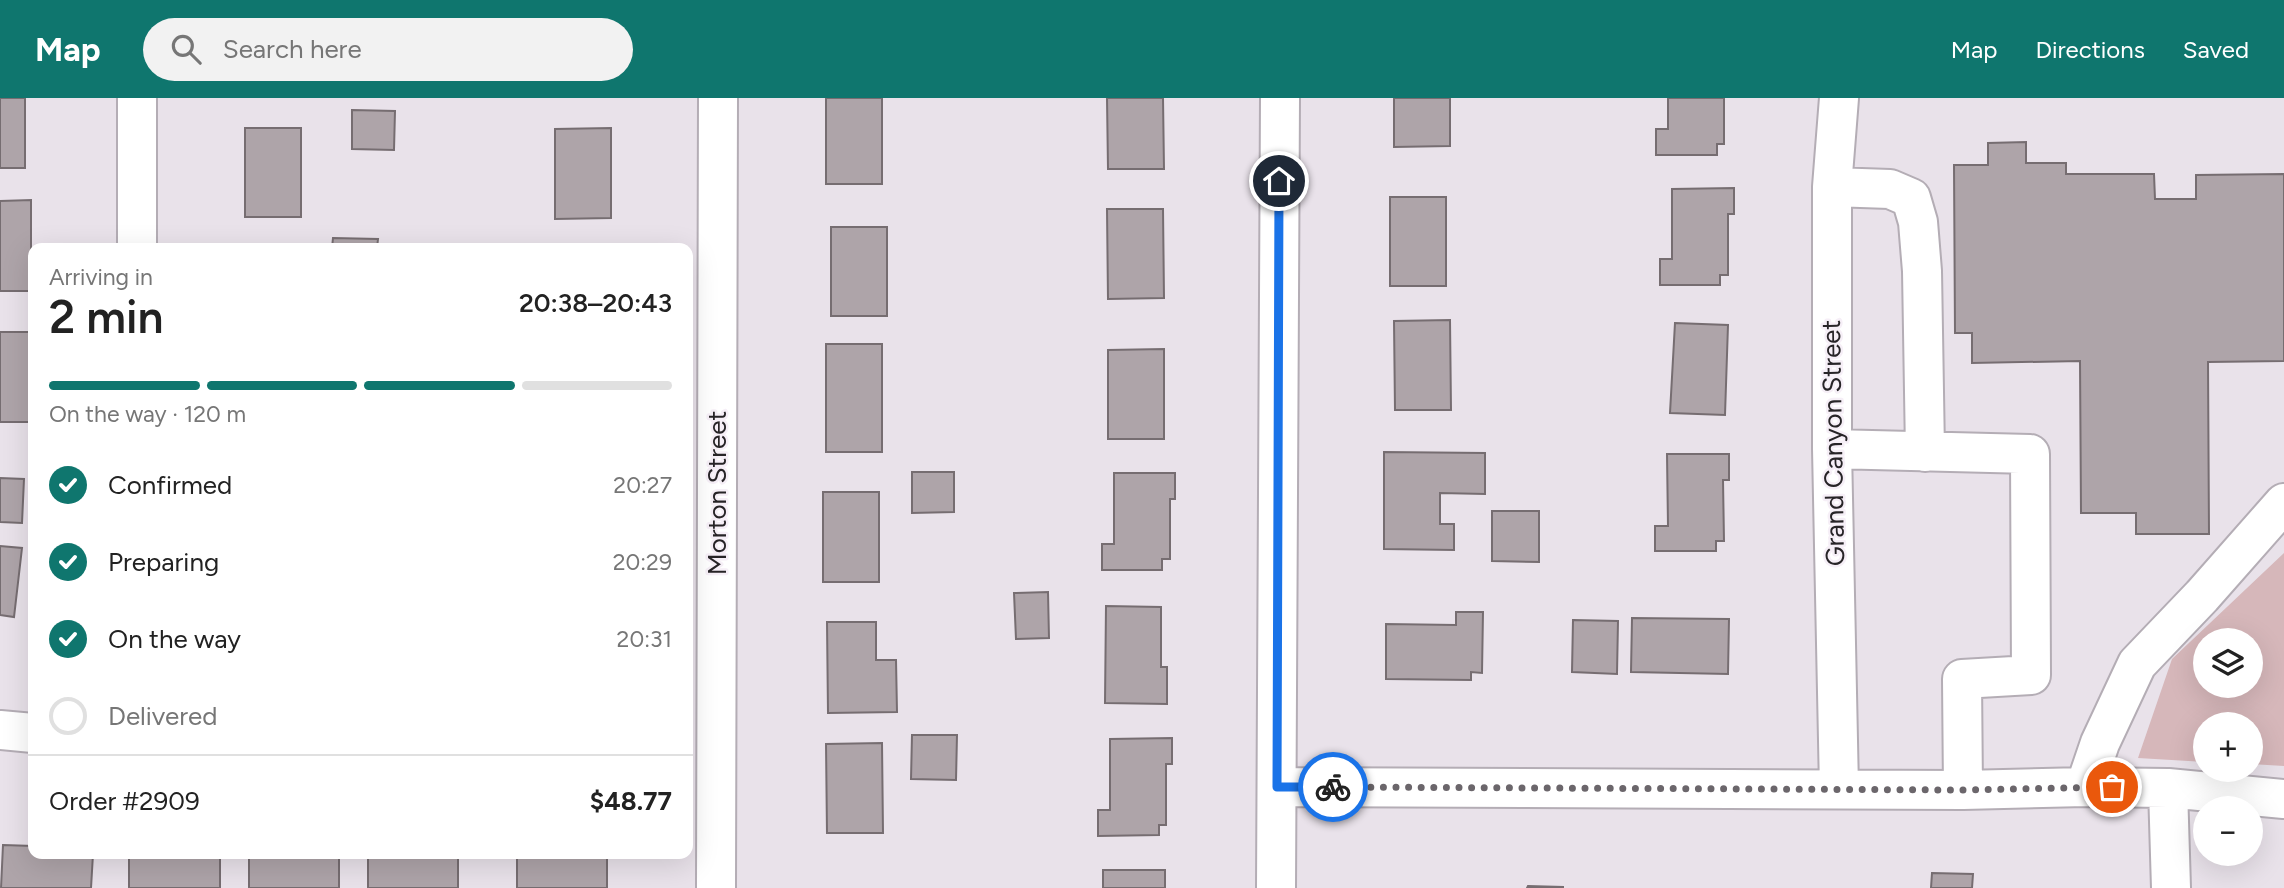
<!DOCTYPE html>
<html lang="en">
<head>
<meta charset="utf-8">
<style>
  :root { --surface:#fff; --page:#f2f2f2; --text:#222; --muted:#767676; --line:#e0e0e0; --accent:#0f766e }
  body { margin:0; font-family:Figtree,sans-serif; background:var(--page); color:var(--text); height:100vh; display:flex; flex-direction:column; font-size:26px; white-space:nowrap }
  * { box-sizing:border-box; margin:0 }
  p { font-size:23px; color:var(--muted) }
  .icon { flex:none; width:38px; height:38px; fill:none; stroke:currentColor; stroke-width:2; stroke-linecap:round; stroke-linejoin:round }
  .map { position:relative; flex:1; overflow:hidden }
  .drawer { position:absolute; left:28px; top:145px; width:665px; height:616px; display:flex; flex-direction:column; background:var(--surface); border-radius:14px; box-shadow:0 7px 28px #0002 }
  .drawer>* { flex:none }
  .buttons { position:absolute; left:2193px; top:530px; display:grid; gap:14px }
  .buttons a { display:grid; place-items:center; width:70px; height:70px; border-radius:50%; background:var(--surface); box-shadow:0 7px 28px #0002; font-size:35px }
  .pin { position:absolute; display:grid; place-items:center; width:60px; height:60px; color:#fff; margin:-30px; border:4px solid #fff; border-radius:50%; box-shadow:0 2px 7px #0007 }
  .courier { position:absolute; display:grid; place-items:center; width:70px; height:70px; margin:-35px; border:5px solid #1a73e8; border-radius:50%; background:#fff; color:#222; box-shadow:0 2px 9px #0007 }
  .head em { font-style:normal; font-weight:600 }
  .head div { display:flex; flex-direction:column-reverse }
  .head { display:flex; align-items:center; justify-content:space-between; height:119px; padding:0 21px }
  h1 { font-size:46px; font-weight:600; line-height:52px }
  .bar { display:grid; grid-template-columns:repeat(4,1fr); gap:10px 7px; align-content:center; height:84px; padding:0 21px }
  .bar i { height:9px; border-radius:5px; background:var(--line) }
  .bar .current { background:var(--accent) }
  .bar p { grid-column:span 4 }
  .line { display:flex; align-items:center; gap:18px; padding:0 21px; border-top:2px solid var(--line) }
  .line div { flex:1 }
  ol { padding:0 21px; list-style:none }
  li { display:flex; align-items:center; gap:21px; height:77px }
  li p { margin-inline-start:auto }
  li .icon { padding:7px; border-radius:50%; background:var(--accent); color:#fff; stroke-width:4 }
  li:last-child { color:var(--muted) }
  li i { width:38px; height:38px; border:4px solid var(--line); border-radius:50% }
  header { display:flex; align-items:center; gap:42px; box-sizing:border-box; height:98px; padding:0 35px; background:var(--accent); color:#fff }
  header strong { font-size:33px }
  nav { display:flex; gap:38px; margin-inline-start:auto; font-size:24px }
  .search { width:490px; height:63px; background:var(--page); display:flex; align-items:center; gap:18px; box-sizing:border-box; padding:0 24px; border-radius:38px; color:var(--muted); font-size:26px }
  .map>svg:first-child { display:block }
  .green { fill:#d6b7ba; fill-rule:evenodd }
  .building { fill:#aea4a9; stroke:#766d71; stroke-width:2 }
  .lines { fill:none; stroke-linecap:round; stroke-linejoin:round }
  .minor-casing { stroke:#b4adb5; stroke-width:42 }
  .minor { stroke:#fff; stroke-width:38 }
  .done { stroke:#6b666b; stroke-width:7; stroke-dasharray:0 12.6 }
  .route { stroke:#1a73e8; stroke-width:9 }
  .labels { text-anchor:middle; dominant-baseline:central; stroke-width:5; stroke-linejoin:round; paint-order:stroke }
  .street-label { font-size:26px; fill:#272427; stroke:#f6eff7 }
</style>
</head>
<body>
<header>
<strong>Map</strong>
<div class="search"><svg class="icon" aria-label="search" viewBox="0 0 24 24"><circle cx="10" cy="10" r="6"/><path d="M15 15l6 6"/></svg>Search here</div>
<nav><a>Map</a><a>Directions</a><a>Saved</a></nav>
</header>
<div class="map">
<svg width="2284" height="790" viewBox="0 0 2284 790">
  <rect width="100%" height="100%" fill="#e9e2ea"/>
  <path class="green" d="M2284 455V668L2251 666 2250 626H2205V664L2138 660 2172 561ZM2205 542H2250V588H2205Z"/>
  <path class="building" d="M0 0H25V70H0Z
    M826 0H882V86H826Z
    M1107 0H1163L1164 71H1108Z
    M1394 0H1450V48L1394 49Z
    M1668 0H1724V46H1717V57H1656V31H1668Z
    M352 12 395 13 394 52 352 51Z
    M245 30H301V119H245Z
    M611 30V120L555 121V31Z
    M2026 44V65H2066V76H2154L2155 101H2196V77L2284 76V263L2208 264 2209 436H2136V415H2081L2080 263 1972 265V235H1955L1954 67H1988V45Z
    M1734 90V116H1728V177H1720V187H1660V161H1672V91Z
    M1390 99H1446V188H1390Z
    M31 102V193H0V103Z
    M1107 111H1163L1164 200 1108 201Z
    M831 129H887V218H831Z
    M333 140 378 141 377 150H332Z
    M1450 222 1451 312H1395L1394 223Z
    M1675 225 1728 227 1725 317 1670 315Z
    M0 234H30V324H0Z
    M826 246H882V354H826Z
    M1164 251V341H1108V252Z
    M1384 354 1485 355V396L1440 395V426H1454V452L1384 451Z
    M1667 356H1729V382H1723L1724 443H1716V453H1655V428H1668Z
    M912 374H954V414L912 415Z
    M1114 375H1175V401H1170V461H1162V472H1102V446H1114Z
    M0 380 24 381 22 425 0 424Z
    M823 394H879V484H823Z
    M1492 413H1539V464L1492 463Z
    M0 448 22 450 14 519 0 517Z
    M1048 494 1049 540 1016 541 1014 495Z
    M1106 508 1161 509V569H1167V606L1105 605Z
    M1456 514H1483L1482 575 1471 574V582L1386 581V526L1456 527Z
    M1632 520 1729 521 1728 576 1631 574Z
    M1573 522 1618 523 1617 576 1572 574Z
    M827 524H876V562H896L897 614 828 615Z
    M912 637H957L956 682 911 681Z
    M1172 640V666H1166V727H1159V737L1098 738V712H1110V641Z
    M882 645 883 735H827L826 646Z
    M3 747 33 748V756H93L91 790H1Z
    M129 756H220V790H129Z
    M249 756H339V790H249Z
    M368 756H458V790H368Z
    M517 756H607V790H517Z
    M1103 772H1165V790H1103Z
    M1932 775 1973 776 1972 790H1931Z
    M1528 788 1563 789V790H1527Z"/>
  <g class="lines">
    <defs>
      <path id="minor" d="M1839 0 1832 89V351L1839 691
        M1832 89 1890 91 1911 100 1918 124 1922 173 1925 354
        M137 150V0
        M1832 351 2030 356 2031 577 1962 581 1963 692
        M0 632 33 635
        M1277 689 1963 692 2085 689 2168 690 2284 701
        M2085 689 2100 645 2137 566 2202 498 2284 405
        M2168 690 2171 790
        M716 790 718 0
        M1276 790 1280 0"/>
    </defs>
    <use href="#minor" class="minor-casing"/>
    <use href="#minor" class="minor"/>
  </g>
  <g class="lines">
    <path class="done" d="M1333 689 1963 692 2112 689"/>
    <path class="route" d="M1279 83 1277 689H1333"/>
  </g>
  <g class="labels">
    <g class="street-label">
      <text transform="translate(1833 345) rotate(-91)">Grand Canyon Street</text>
      <text transform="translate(717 395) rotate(-90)">Morton Street</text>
    </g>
  </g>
</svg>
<div class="buttons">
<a><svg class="icon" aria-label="layers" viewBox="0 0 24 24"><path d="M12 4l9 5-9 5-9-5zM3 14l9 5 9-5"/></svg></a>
<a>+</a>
<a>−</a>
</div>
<div class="pin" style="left:2112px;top:689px;background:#ea580c"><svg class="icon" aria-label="bag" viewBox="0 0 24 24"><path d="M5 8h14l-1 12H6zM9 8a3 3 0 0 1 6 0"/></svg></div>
<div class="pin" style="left:1279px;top:83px;background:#1f2937"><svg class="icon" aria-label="home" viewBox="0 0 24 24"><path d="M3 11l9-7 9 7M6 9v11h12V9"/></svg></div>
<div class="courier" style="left:1333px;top:689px"><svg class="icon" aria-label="bike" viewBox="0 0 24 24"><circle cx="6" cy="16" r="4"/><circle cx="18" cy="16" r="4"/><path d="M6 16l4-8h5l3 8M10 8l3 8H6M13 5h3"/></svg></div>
<section class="drawer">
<div class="head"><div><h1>2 min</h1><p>Arriving in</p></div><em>20:38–20:43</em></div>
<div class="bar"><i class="current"></i><i class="current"></i><i class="current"></i><i></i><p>On the way · 120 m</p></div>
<ol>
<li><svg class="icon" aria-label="check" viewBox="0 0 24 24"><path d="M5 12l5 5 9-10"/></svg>Confirmed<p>20:27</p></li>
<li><svg class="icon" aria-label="check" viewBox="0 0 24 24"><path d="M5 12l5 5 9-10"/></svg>Preparing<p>20:29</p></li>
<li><svg class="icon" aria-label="check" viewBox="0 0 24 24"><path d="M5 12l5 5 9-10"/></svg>On the way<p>20:31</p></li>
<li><i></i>Delivered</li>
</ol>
<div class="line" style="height:91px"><div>Order #2909</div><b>$48.77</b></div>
</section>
</div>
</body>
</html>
